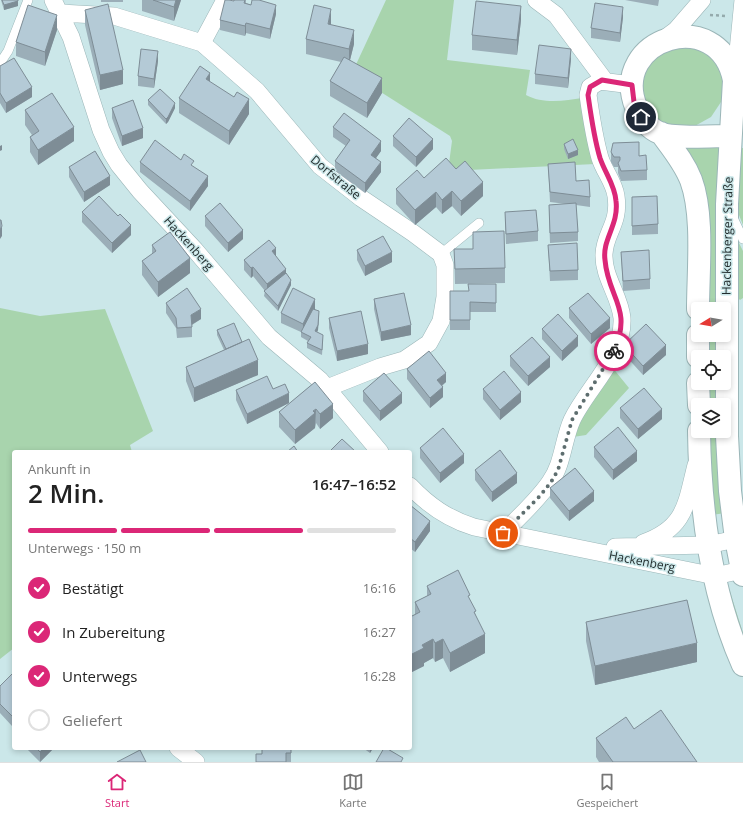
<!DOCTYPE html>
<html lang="de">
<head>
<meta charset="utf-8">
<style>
  :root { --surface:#fff; --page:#f2f2f2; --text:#222; --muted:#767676; --line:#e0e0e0; --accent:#db2777 }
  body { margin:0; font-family:"Open Sans",sans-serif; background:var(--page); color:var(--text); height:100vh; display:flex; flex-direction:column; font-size:15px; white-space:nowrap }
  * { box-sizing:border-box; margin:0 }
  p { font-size:13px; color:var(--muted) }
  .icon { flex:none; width:22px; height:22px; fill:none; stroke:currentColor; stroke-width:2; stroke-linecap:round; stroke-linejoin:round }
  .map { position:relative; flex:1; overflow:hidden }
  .panel { position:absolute; left:12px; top:450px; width:400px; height:300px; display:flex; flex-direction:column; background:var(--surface); border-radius:4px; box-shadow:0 2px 6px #0003 }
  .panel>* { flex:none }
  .needle { width:26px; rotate:259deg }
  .buttons { position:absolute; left:691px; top:302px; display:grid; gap:8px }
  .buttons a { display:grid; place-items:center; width:40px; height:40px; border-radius:4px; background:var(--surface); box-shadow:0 2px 6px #0003; font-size:20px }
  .pin { position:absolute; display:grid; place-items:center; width:34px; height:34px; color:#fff; margin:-17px; border:2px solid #fff; border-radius:50%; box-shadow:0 1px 4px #0007 }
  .courier { position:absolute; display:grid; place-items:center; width:40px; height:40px; margin:-20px; border:3px solid #db2777; border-radius:50%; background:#fff; color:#222; box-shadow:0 1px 5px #0007 }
  .summary em { font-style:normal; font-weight:600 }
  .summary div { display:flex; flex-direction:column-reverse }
  .summary { display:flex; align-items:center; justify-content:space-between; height:68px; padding:0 16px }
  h1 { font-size:26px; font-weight:600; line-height:30px }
  .bar { display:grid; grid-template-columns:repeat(4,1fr); gap:6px 4px; align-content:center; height:48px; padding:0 16px }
  .bar i { height:5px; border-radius:3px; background:var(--line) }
  .bar .on { background:var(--accent) }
  .bar p { grid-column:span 4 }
  ol { padding:0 16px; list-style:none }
  li { display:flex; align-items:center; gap:12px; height:44px }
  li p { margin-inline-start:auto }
  li .icon { padding:4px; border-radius:50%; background:var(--accent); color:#fff; stroke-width:4 }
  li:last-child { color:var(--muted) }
  li i { width:22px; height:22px; border:2px solid var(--line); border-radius:50% }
  .tabs { display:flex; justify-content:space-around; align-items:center; height:56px; border-top:1px solid var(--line); background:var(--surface); font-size:11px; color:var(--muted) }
  .tabs a { display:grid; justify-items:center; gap:2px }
  .tabs .on { color:var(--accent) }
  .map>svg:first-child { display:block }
  .green { fill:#a8d4ad }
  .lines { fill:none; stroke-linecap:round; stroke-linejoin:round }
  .service-casing { stroke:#9bb6b8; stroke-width:10 }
  .minor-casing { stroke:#9bb6b8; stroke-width:18 }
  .tertiary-casing { stroke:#9bb6b8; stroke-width:24 }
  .path { stroke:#94aaac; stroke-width:2.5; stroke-dasharray:3 3; stroke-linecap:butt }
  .service { stroke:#fff; stroke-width:9 }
  .minor { stroke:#fff; stroke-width:17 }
  .tertiary { stroke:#fff; stroke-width:22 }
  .wall { fill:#9baeb8 }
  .shaded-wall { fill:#7e8d96 }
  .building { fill:#b4cad6; stroke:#7e8d96 }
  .done { stroke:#5e6e6f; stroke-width:4; stroke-dasharray:0 7.2 }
  .route { stroke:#db2777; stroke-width:5 }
  .labels { text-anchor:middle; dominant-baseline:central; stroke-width:3; stroke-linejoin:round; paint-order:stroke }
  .street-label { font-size:12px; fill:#232d2e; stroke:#cbe7e9 }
</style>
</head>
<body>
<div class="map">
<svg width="743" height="762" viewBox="0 0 743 762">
  <rect width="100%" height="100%" fill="#cbe7e9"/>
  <path class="green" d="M386 0H454L447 60 530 70 526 95C542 104 565 101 582 98L595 164 448 171 452 141 450 136 365 82 353 71Z
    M702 46 710 52 725 79 723 99 711 117 693 127H672L654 118 639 90 653 52Z
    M680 143 720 144 718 309H706Z
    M742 148H743V225L735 205 739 151Z
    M736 237 743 251V298L740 300 738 298 734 272Z
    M0 308 40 316 105 309 153 431 130 445 132 452H14V648L0 659Z
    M706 335H718V357H706Z
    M612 367 629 388 586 435 573 437 575 426Z
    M706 383H718V405H706Z
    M706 431H719L725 513 712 515Z
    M727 582 743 633V645Z"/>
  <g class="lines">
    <defs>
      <path id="service" d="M0 63 8 51 28 0
        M733 218 743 239
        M441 254 479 223"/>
      <path id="minor" d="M53 0 71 37 101 130 111 152 119 165 140 191 195 250 269 337 320 380 380 452
        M536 0 556 15 605 81
        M60 13 114 16 202 43 257 91 320 166 361 198 413 233 441 254 445 265V297L441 321 429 343 404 360 380 367 327 388
        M660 42 676 30 702 0
        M202 43 225 0
        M735 82 743 0
        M410 486C429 506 448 519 474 527L715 576 742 570
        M503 533C519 517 537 501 550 482 563 464 563 440 572 420 587 388 624 357 622 318 620 296 603 277 604 254 605 232 620 224 616 196 614 182 604 171 600 158 594 137 591 116 588 95L590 87 600 81 632 85
        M643 543C686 528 686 504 696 465
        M615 547 708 545 736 539
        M178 748 196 762"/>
      <path id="tertiary" d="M661 133C672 148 684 162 691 180 704 215 698 271 698 309
        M730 136C713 136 674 139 660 133 649 129 640 117 636 107 609 38 719 4 734 80L727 204V436L730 491 736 539 743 575
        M698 335V357
        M698 383 699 405
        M699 431C700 509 711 593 743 665"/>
    </defs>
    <use href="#service" class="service-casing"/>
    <use href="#minor" class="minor-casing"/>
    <use href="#tertiary" class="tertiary-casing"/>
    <path class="path" d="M710 15 727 16"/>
    <use href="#service" class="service"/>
    <use href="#minor" class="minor"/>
    <use href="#tertiary" class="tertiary"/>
  </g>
  <path class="wall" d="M1 0H18V6L4 10Z
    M101 0H123V2H101Z
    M142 0H181L174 21 142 11Z
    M246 0V3L276 14 270 39 246 33 245 36 220 30V20L234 1Z
    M625 0H659L658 6Z
    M85 10 123 84 100 90 85 25Z
    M623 17 620 42 591 38V28Z
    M521 20 517 55 472 50V35Z
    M331 25 354 44 350 60 382 93 367 118 330 96V81L341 62 306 54V39Z
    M57 30 45 66 16 56V42Z
    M571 59 568 88 535 84V74Z
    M158 61 154 88 138 86V76Z
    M0 66 32 97 6 113 0 103Z
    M210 82 249 114 229 145 179 113V98Z
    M148 100 175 108 168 122 166 124 148 105Z
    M112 108 143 138 122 146 112 118Z
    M25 110 74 141 38 165 30 152V137L32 135 25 125Z
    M333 127 381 151 376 158 381 172 365 193 335 171V161L346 146 333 137Z
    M393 136 433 149 416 167 393 146Z
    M564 144 578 155 568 159 564 149Z
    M611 152 639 156 647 170V180L621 181 618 173V167H614L611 162Z
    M181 160 208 186 190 211 140 172V162Z
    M548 164 576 181 590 197V207L576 205 578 232V241L550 243 549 215V205L566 204 550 202Z
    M69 167 110 185 84 202 69 177Z
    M456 169 483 196 461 216 452 206 442 214 436 207 415 225 396 204V189L424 178Z
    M632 197 658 224V234L632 235Z
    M82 212 131 235 112 253 82 222Z
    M505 212 538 231V241L506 244 505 222Z
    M205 216 243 239 228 252 205 226Z
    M152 245 190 273 158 297 142 275V261L152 254Z
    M548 245 578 270V280L550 281Z
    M454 249 505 268V283L455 284Z
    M357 250 392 262 365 276 357 260Z
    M621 252 650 279V289L623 291Z
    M276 256 286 273 291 285 278 311 264 296 265 291 253 276 251 278 244 270V260Z
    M496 284V312H470V330H450V291H469Z
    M374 299 411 335 381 341 374 309Z
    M166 303 201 319 192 325V337L177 338 176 328 166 313Z
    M569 308 610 328 591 344 569 318Z
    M315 309 319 316 318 330 317 332 323 340 322 355 307 348V343L308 341 301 337V332L281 323V313Z
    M329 318 368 354 337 361 329 328Z
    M542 329 578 346 562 361 542 339Z
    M217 330 242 342 258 375 194 402 186 381V367L224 350 217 335Z
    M624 345 666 355 643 375 624 354Z
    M510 356 550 367 528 386 510 366Z
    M407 369 446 382 442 386 443 397 430 408 407 379Z
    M315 382 333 418 320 429 316 423 315 428 295 444 279 427V412Z
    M273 389 289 403 247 424 236 400V390Z
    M483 389 521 402 500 420 483 399Z
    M363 391 402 403 380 421 363 401Z
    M620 408 662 419 638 439 620 418Z
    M594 447 637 461 613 480 594 457Z
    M420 448 464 463 440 483 420 458Z
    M475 470 517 483 492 502 475 480Z
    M550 488 594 501 569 521 550 498Z
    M410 505 430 531 415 552 410 548Z
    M427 586 470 600 476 616 485 653 450 672 443 658 435 662 433 658 424 663V666L410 673V617L415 615V602L427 596Z
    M586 622 697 662 595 685 586 641Z
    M14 672 12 726 0 713V686Z
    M634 729 697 762H599L596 757V738Z
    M26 748H54L40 762Z
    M291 748V762H256L262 754Z
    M363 748H373L370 753Z"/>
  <path class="shaded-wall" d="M176 0H181L174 21V7Z
    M18 1V6L4 10V5Z
    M276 5V14L270 39V29Z
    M521 6V20L517 55V40Z
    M623 7V17L620 42V33Z
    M331 9V24L328 38V24Z
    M57 15V30L45 66V52Z
    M246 23V33L245 36V26Z
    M354 30V44L349 64V49Z
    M571 49V59L568 88V78Z
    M158 51V61L154 88V79Z
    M123 70V84L100 90V75Z
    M210 73V87L206 79Z
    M382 78V93L367 118V103Z
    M32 87V97L6 113V103Z
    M249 99V114L229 145V131Z
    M175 103V108L168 122 166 124V119Z
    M74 127V141L38 165V150Z
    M143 128V138L122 146V136Z
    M433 139V149L416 167V157Z
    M381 141V151L371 165V155Z
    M2 145V150L0 151V146Z
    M578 150V155L568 159V154Z
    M381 162V172L365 193V183Z
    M110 176V185L84 202V192Z
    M208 176V186L190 211V201Z
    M483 182V196L461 216V201Z
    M452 191V206L442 214V200Z
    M436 192V207L415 225V210Z
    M131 225V235L112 253V243Z
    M2 226V236L0 239V230Z
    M243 230V239L228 252V243Z
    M276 248V258L272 251Z
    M392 252V262L365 276V266Z
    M190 258V273L158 297V282Z
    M253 267V276L251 278V268Z
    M286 269V278L267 294V284Z
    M291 280V285L278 311V306Z
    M315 299V309L303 334V324Z
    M201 309V319L191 325V315Z
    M319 311 318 330 315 336V331Z
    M610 318V328L591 344V334Z
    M411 325V335L381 341V332Z
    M578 336V346L562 361V351Z
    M368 344V354L337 361V351Z
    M666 345V355L643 375V366Z
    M550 357V367L528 386V376Z
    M258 360V375L194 402V388Z
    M446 373V382L437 389V380Z
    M443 387V397L430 408V398Z
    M521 392V402L500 420V410Z
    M289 393V403L247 424V414Z
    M402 393V403L380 421V411Z
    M333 404V418L320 429V414Z
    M316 409 315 428 295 444V430Z
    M662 409V419L638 439V429Z
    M637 451V461L613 480V470Z
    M464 454V463L440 483V473Z
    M517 473V483L492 502V492Z
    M594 491V501L569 521V511Z
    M430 521V531L415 552V542Z
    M485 634V653L450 672V653Z
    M433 639V658L424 663V666L410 673V655L422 645Z
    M443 639V658L435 662V643Z
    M697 643V662L595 685V666Z
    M14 714V724L12 726V716Z
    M44 748H54L40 762V752Z
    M370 748H373L370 753Z"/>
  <path class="building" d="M2 0H18V1L4 5Z
    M153 0H176L174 7Z
    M225 0H229L234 1V0H245L244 3 251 5 252 0H259L276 5 270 29 246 23 245 26 220 20Z
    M476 1 521 6 517 40 472 35Z
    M595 3 623 7 620 33 591 28Z
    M108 4 123 70 100 75 85 10Z
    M28 5 57 15 45 52 16 42Z
    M314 5 331 9 328 24 354 30 349 49 306 39Z
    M539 45 571 49 568 78 535 74Z
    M141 49 158 51 154 79 138 76Z
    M344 57 382 78 367 103 330 81Z
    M14 58 32 87 6 103 0 93V66Z
    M200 66 210 73 206 79 234 97 237 92 249 99 229 131 179 98Z
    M160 89 175 103 168 117 166 119 148 100Z
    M52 93 74 127 38 150 30 137 39 131 25 110Z
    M133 100 143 128 122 136 112 108Z
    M344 113 381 141 371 155 381 162 365 183 335 161 350 140 333 127Z
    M409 118 433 139 416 157 393 136Z
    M573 139 578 150 568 154 564 144Z
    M155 140 181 160 184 154 194 161 191 165 208 176 190 201 140 162Z
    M639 142V156L646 155 647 170 621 171 618 163 620 160V157H614L611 152 613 143Z
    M95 151 110 176 84 192 69 167Z
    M446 158 456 169 465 161 483 182 461 201 452 191 442 200 436 192 415 210 396 189 417 170 424 178Z
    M575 162 576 181 589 180 590 197 550 192 548 164Z
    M99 196 118 216 120 214 131 225 112 243 82 212Z
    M657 196 658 224 632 226V197Z
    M220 203 243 230 228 243 205 216Z
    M576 203 578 232 550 233 549 205Z
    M536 210 538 231 506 234 505 212Z
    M0 220H1L2 226 0 230Z
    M504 231 505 268 455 269 454 249H473V232Z
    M170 232 190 258 158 282 142 261 156 251 152 245Z
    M383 236 392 252 365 266 357 250Z
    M269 240 276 248 272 251 286 269 267 284 253 267 251 268 244 260Z
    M577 243 578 270 550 271 548 245Z
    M649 250 650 279 623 281 621 252Z
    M286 273 291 280 278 306 264 291Z
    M468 284H496V303L470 302V320H450V291H469Z
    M187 288 201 309 191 315 192 327 177 328 176 318 166 303Z
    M293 288 315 299 303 324 281 313Z
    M404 293 411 325 381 332 374 299Z
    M588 293 610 318 591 334 569 308Z
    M313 309 319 311 318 325 315 331 323 335 322 350 307 343 311 337 301 332Z
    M361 311 368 344 337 351 329 318Z
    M558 314 578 336 562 351 542 329Z
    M234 323 242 342 226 349 217 330Z
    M646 324 666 345 643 366 624 345Z
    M532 337 550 357 528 376 510 356Z
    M249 339 258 360 194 388 186 367Z
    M429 351 446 373 437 380 443 387 430 398 407 369Z
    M504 371 521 392 500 410 483 389Z
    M384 373 402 393 380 411 363 391Z
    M267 376 273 389 285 384 289 393 247 414 236 390Z
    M315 382 333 404 320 414 316 409 313 411 315 413 295 430 279 412Z
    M644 388 662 409 638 429 620 408Z
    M618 427 637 451 613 470 594 447Z
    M443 428 464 454 440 473 420 448Z
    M342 439 356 452H329Z
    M294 446 298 452H287Z
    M500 450 517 473 492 492 475 470Z
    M575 468 594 491 569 511 550 488Z
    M410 505 430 521 415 542 410 538Z
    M458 570 470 595 468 596 476 611 474 612 485 634 450 653 443 639 435 643 433 639 422 645 424 648 410 655V641L411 640 410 639V617L420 612 415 602 431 594 427 586Z
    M687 600 697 643 595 666 586 622Z
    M14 672V714L12 716 0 704V686Z
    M661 710 697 762H613L596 738 626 717 634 729Z
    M36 748H44L40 752Z
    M262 748H291V753H286V762H256V754H262Z
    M384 748H386L403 758 401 762H376Z
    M140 750 146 762H117Z"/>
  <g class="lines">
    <path class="done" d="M503 533 540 496 551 482 558 470 572 420 614 351"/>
    <path class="route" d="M614 351C633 308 608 298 605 260 602 239 619 225 616 201 615 185 605 173 600 158 594 138 591 116 588 95L590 87 602 80 632 85 634 102 641 117"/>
  </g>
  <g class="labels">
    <g class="street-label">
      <text transform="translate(336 177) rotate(40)">Dorfstraße</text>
      <text transform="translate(727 236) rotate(-89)">Hackenberger Straße</text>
      <text transform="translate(189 243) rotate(48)">Hackenberg</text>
      <text transform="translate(642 561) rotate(11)">Hackenberg</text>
    </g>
  </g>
</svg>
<div class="buttons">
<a><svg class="needle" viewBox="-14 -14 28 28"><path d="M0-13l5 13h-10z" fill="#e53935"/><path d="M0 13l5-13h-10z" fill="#767676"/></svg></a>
<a><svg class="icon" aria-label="locate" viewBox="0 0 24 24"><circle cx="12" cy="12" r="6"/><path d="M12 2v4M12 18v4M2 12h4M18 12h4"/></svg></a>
<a><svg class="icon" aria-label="layers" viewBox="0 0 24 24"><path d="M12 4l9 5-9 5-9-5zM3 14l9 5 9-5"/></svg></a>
</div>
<div class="pin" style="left:503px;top:533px;background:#ea580c"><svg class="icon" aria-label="bag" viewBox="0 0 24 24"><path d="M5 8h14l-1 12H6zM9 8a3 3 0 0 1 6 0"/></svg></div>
<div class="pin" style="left:641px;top:117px;background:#1f2937"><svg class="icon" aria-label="home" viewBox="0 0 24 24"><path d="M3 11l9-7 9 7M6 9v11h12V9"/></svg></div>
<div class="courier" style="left:614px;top:351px"><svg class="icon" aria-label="bike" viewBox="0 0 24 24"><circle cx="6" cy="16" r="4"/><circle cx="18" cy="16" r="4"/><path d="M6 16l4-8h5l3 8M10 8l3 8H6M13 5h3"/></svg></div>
<section class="panel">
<div class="summary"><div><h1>2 Min.</h1><p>Ankunft in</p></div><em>16:47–16:52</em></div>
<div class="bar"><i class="on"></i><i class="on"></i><i class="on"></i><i></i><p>Unterwegs · 150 m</p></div>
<ol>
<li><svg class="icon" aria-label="check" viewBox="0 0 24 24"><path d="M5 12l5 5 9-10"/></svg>Bestätigt<p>16:16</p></li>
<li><svg class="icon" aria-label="check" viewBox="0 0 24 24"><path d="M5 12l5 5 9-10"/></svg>In Zubereitung<p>16:27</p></li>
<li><svg class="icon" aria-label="check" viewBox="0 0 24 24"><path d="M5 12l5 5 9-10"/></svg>Unterwegs<p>16:28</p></li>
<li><i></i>Geliefert</li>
</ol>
</section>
</div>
<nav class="tabs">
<a class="on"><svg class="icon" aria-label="home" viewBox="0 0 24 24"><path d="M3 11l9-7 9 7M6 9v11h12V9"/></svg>Start</a>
<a><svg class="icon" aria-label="map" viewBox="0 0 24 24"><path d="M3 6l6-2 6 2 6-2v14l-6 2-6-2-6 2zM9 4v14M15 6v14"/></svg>Karte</a>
<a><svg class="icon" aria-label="saved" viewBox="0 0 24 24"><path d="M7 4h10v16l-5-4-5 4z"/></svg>Gespeichert</a>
</nav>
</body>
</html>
